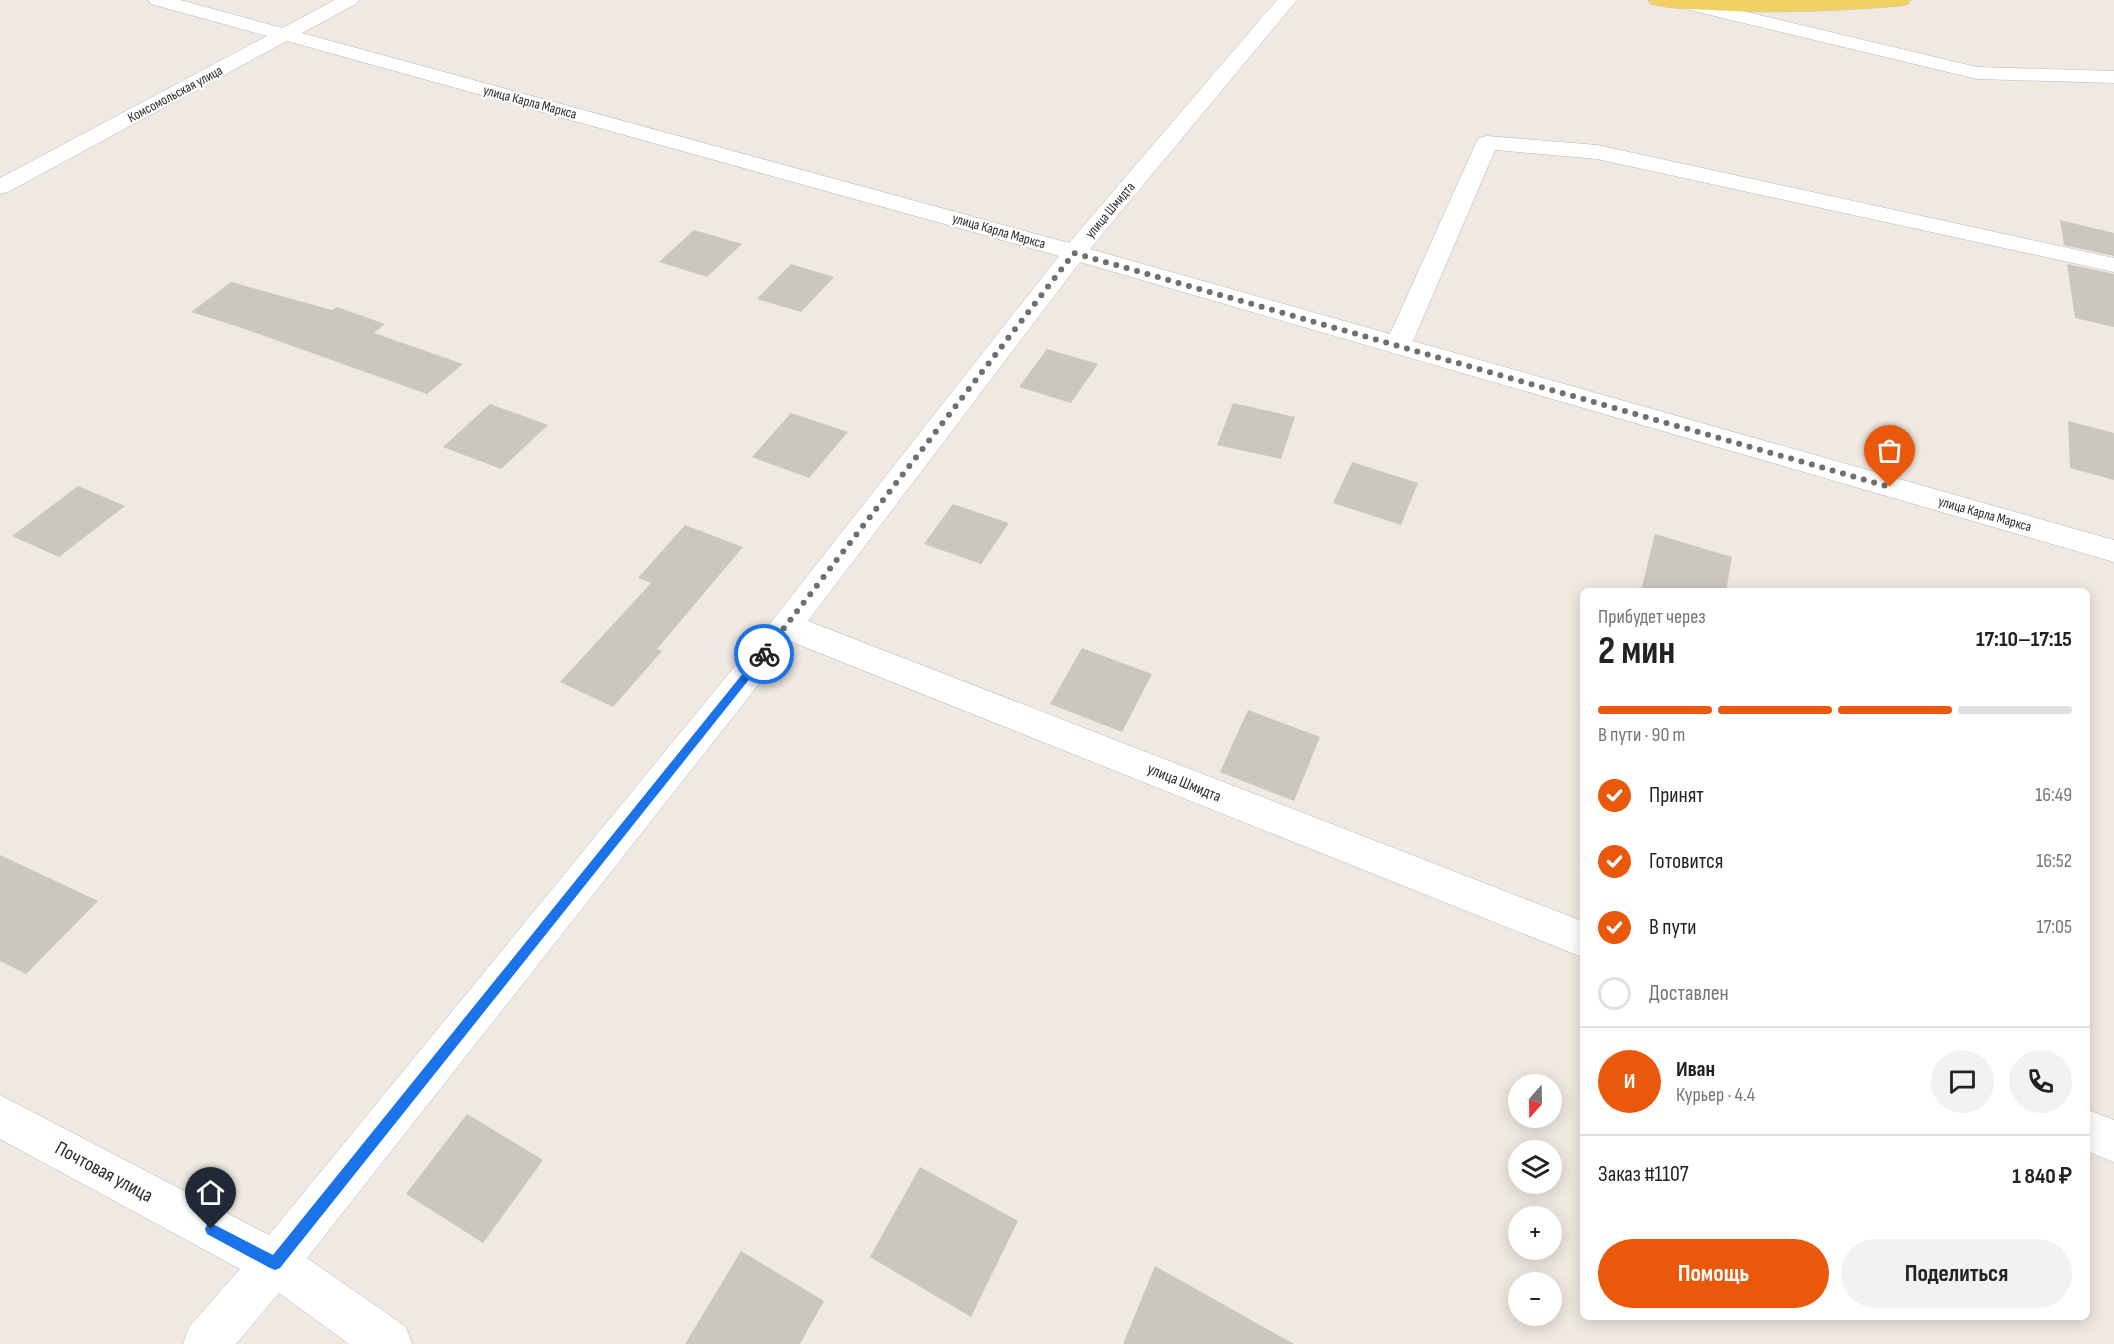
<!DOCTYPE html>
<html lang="ru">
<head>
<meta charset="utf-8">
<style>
  :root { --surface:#fff; --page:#f2f2f2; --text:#222; --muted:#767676; --line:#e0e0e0; --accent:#ea580c }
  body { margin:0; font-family:"Sofia Sans Condensed",sans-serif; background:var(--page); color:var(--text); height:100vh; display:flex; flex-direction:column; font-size:22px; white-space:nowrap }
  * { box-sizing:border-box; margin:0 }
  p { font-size:20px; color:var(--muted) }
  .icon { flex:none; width:33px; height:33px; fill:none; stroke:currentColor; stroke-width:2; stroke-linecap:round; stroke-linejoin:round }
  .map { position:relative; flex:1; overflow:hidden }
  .details { position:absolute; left:1580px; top:588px; width:510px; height:732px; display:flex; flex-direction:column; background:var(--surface); border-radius:9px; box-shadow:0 3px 15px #0003 }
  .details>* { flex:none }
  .needle { width:39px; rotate:200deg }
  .buttons { position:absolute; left:1508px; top:1074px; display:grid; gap:12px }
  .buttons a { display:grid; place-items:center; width:54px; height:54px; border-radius:50%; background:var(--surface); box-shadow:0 3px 15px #0003; font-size:30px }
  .pin { position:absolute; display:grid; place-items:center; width:51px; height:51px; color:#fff; margin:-62px -26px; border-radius:50% 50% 50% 0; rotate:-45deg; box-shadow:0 0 6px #0007 }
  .pin .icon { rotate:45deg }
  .courier { position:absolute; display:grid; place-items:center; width:60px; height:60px; margin:-30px; border:4px solid #1a73e8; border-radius:50%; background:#fff; color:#222; box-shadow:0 2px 8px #0007 }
  .head em { font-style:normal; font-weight:700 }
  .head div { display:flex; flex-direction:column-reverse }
  .head { display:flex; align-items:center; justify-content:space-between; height:102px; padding:0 18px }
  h1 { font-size:39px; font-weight:700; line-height:45px }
  .bar { display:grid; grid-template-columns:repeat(4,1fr); gap:9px 6px; align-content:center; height:72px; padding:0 18px }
  .bar i { height:8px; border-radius:4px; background:var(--line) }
  .bar .active { background:var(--accent) }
  .bar p { grid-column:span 4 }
  .line { display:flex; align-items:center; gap:15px; padding:0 18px; border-top:2px solid var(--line) }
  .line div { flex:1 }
  .round { display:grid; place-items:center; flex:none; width:63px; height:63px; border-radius:32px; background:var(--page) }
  ol { padding:0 18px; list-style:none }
  li { display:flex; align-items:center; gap:18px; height:66px }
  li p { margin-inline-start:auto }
  li .icon { padding:6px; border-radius:50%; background:var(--accent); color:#fff; stroke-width:4 }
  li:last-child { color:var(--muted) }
  li i { width:33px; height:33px; border:3px solid var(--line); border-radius:50% }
  .action { display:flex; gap:12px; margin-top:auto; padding:12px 18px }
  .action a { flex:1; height:69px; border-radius:36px; background:var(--accent); color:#fff; font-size:24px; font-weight:700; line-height:69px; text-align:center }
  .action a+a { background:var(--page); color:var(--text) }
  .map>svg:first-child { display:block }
  .building { fill:#cbc7bf }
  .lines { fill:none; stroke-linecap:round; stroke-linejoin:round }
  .minor-casing { stroke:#b4b7c1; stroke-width:1 }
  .major-casing { stroke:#c9c9c9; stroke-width:1 }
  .minor { fill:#fff; fill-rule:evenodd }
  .major { fill:#f2d163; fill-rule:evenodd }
  .route { fill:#1a73e8 }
  .done { stroke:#726f6d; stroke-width:6; stroke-dasharray:0 10.8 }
  .labels { text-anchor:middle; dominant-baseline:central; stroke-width:4.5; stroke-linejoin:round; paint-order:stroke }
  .far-street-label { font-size:14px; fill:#2e2e2e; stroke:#fff }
  .street-label { font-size:16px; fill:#2e2e2e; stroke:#fff }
  .near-street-label { font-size:20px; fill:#2e2e2e; stroke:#fff }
</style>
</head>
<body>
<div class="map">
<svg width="2114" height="1344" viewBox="0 0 2114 1344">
  <rect width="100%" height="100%" fill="#efe9e1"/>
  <path class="building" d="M2060 220 2114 233V256L2064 245Z
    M694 230 742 244 707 277 659 262Z
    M791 264 834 277 801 312 757 299Z
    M2067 264 2114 274V327L2075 318Z
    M231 282 332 310 337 307 385 324 374 333 463 364 427 394 239 327 191 312Z
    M1047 349 1098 364 1071 403 1019 387Z
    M1233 403 1295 417 1281 459 1217 445Z
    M490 404 548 425 501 469 443 447Z
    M791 413 848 432 809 478 752 457Z
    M2068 421 2114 433V480L2070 468Z
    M1352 462 1418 483 1401 525 1333 503Z
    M78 486 125 506 59 557 12 536Z
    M953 504 1009 523 981 564 924 544Z
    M685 525 743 547 657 649 662 651 613 707 560 682 651 583 638 578Z
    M1655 534 1732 557 1726 591H1641Z
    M1082 648 1152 674 1122 732 1050 704Z
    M1248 710 1320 737 1294 801 1220 772Z
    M0 855 98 901 26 974 0 961Z
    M467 1114 543 1160 483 1243 406 1194Z
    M920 1167 1018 1221 971 1317 870 1257Z
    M741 1251 824 1301 800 1344H685Z
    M1155 1266 1294 1344H1123Z"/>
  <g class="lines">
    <defs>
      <path id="minor" d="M148 0H180L282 28 335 0H359L356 4 302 33 1069 243 1277 0H1297L1090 249 1390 334 1476 143 1479 138 1487 136 1597 145 2114 258V272L1597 159 1495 150 1413 341 2114 540V562L1080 262 808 621 1582 921V957L792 642 307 1258 406 1327 412 1344H349L279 1293 236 1344H183L189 1327 240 1269 0 1139V1095L269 1235 775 617 1059 256 287 41 8 192 0 194V178L267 36 151 4Z
        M1676 0H1696L1977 67 2114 71V83L1977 79 1677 7 1674 3Z
        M2086 1109 2114 1120V1162L2086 1151Z"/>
      <path id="major" d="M1648 0H1911L1908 4 1901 6C1838 11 1774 14 1711 10 1691 9 1670 9 1651 4Z"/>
    </defs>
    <use href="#minor" class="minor-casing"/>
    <use href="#major" class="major-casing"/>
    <use href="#minor" class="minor"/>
    <use href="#major" class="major"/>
  </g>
  <path class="route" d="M764 650 767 651V657L280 1268 275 1270 270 1268 207 1234 205 1229 207 1225 211 1223 273 1255 761 651Z"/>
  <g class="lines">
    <path class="done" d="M764 654 1074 253 1890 487"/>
  </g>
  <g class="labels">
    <g class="far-street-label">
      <text transform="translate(175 94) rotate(-28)">Комсомольская улица</text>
      <text transform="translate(530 102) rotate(15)">улица Карла Маркса</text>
      <text transform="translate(1110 210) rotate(-50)">улица Шмидта</text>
      <text transform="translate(999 231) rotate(16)">улица Карла Маркса</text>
      <text transform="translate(1985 514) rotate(16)">улица Карла Маркса</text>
    </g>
    <g class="street-label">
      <text transform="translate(1184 783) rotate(22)">улица Шмидта</text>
    </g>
    <g class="near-street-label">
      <text transform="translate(104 1172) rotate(28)">Почтовая улица</text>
    </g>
  </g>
</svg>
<div class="buttons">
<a><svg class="needle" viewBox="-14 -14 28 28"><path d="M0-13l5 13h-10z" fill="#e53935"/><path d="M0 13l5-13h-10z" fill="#767676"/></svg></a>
<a><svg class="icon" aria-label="layers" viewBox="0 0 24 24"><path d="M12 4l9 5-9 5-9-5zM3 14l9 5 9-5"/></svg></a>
<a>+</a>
<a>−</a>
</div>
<div class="pin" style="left:1890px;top:487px;background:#ea580c"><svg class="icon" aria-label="bag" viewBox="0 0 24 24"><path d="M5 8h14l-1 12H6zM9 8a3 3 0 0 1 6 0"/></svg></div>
<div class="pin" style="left:211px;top:1229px;background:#1f2937"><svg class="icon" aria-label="home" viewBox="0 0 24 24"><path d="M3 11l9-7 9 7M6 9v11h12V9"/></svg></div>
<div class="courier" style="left:764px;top:654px"><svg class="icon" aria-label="bike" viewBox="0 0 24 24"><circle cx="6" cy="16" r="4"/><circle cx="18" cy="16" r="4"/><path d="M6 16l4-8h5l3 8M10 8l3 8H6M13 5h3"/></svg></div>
<section class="details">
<div class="head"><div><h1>2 мин</h1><p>Прибудет через</p></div><em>17:10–17:15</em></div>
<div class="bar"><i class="active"></i><i class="active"></i><i class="active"></i><i></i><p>В пути · 90 m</p></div>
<ol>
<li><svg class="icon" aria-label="check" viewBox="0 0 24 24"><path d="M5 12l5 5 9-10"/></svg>Принят<p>16:49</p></li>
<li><svg class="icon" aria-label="check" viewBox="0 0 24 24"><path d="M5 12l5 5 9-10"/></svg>Готовится<p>16:52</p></li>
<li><svg class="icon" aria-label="check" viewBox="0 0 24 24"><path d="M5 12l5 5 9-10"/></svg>В пути<p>17:05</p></li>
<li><i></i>Доставлен</li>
</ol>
<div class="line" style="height:108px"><b class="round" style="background:var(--accent);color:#fff">И</b><div><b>Иван</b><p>Курьер · 4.4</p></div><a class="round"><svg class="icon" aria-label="chat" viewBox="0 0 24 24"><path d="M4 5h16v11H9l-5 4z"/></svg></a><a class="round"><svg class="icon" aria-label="phone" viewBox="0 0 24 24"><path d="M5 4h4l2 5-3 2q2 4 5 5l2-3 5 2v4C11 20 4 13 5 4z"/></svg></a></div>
<div class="line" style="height:78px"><div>Заказ #1107</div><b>1 840 ₽</b></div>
<div class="action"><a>Помощь</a><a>Поделиться</a></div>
</section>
</div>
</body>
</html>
